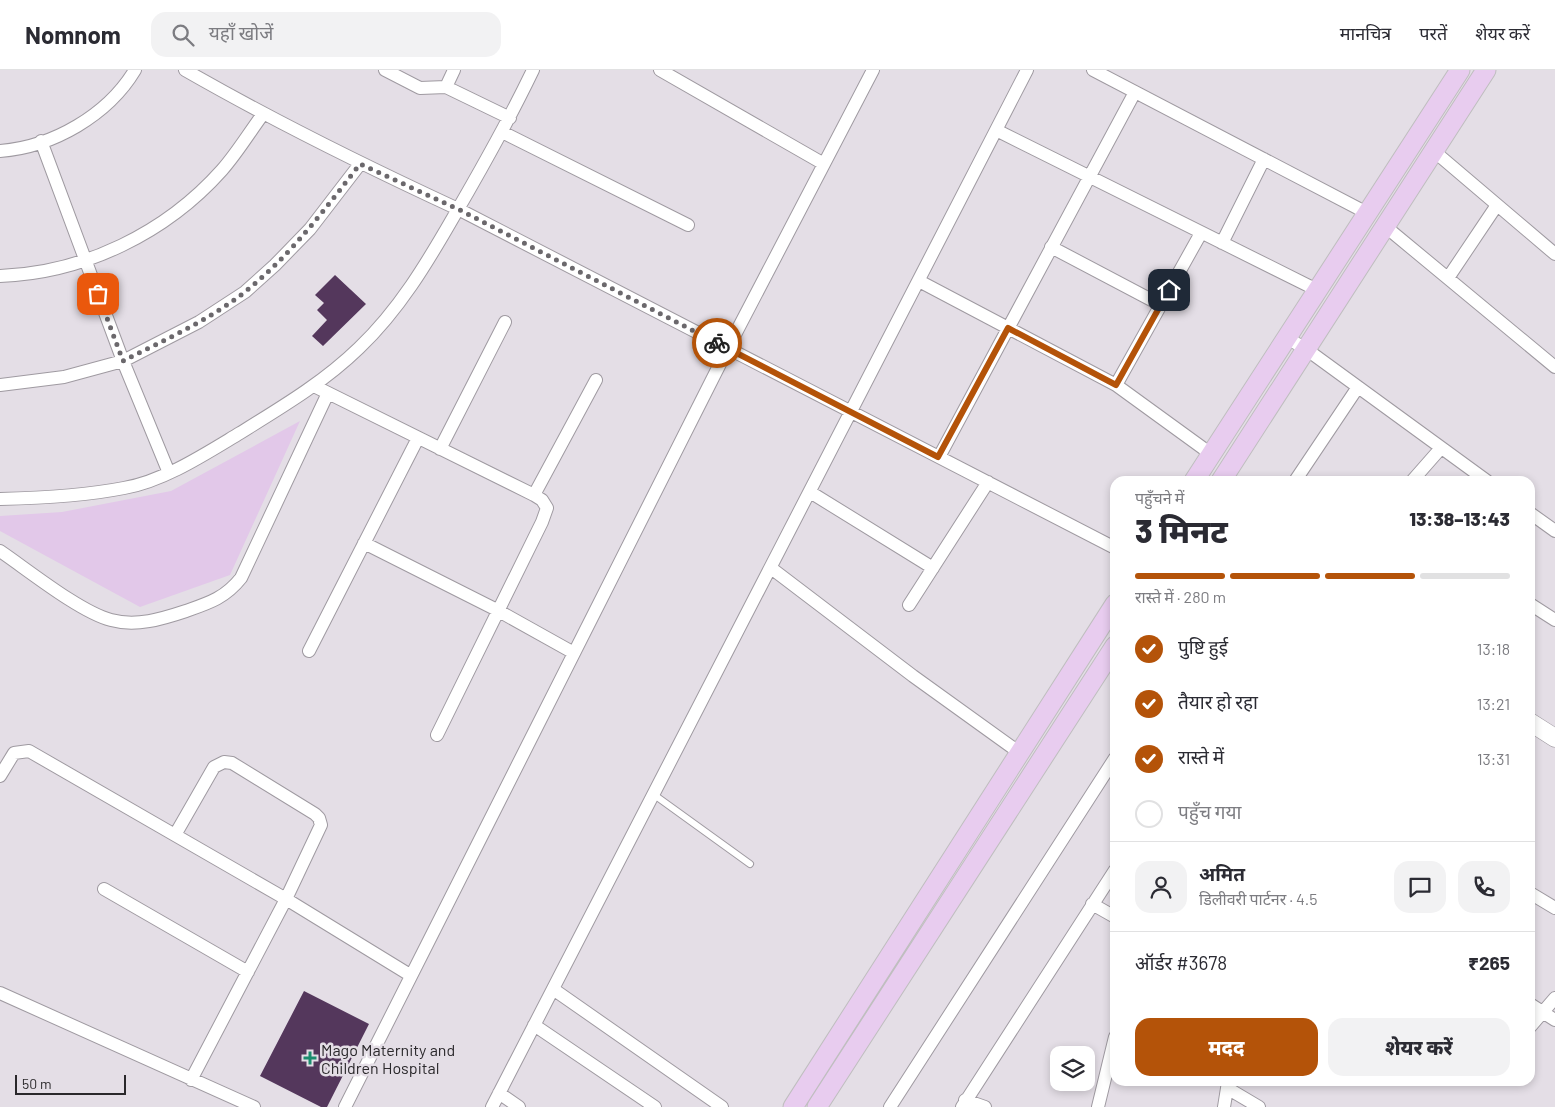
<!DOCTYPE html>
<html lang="hi">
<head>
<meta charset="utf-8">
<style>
  :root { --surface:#fff; --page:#f2f2f3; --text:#2b2b33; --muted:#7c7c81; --line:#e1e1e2; --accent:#b45309 }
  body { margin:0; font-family:Barlow,"Noto Sans Devanagari",sans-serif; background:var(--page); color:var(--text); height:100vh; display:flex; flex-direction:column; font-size:19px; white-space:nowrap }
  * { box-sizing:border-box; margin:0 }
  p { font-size:16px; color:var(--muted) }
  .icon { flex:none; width:28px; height:28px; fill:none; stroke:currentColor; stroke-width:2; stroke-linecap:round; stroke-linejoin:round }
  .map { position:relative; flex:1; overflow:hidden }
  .sheet { position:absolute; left:1110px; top:406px; width:425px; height:610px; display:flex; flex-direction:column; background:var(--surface); border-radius:15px; box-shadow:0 2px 8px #0003 }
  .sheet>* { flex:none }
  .buttons { position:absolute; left:1050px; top:976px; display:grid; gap:10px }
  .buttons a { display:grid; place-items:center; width:45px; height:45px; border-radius:10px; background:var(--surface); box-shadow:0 2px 8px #0003; font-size:25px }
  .scale { position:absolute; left:15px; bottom:12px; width:111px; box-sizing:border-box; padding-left:5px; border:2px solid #2a282b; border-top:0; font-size:14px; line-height:18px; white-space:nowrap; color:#2a282b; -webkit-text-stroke:4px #e4dee6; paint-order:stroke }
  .pin { position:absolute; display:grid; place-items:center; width:42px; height:42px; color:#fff; margin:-21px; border-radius:10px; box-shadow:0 2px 8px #0006 }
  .courier { position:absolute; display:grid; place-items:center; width:50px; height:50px; margin:-25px; border:4px solid #b45309; border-radius:50%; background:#fff; color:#222; box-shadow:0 1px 6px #0007 }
  .overview em { font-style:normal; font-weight:800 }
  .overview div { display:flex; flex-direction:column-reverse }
  .overview { display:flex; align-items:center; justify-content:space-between; height:85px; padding:0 25px }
  h1 { font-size:32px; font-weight:800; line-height:38px }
  .bar { display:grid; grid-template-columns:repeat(4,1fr); gap:8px 5px; align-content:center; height:60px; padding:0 25px }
  .bar i { height:6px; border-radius:4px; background:var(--line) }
  .bar .selected { background:var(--accent) }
  .bar p { grid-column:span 4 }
  .line { display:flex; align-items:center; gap:12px; padding:0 25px; border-top:1px solid var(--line) }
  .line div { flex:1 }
  .round { display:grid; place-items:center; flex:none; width:52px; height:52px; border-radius:15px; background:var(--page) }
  ol { padding:0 25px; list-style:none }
  li { display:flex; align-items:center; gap:15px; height:55px }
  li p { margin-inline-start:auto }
  li .icon { padding:5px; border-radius:50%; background:var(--accent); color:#fff; stroke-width:4 }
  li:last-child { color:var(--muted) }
  li i { width:28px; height:28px; border:2px solid var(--line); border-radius:50% }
  .action { display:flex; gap:10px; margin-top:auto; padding:10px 25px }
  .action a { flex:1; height:58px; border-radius:15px; background:var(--accent); color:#fff; font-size:20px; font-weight:800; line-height:58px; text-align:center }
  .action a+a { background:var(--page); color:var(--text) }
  header { display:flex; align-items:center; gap:30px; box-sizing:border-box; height:70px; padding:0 25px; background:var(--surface); border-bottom:1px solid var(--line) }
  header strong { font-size:24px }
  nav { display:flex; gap:28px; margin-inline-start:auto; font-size:18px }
  .search { width:350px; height:45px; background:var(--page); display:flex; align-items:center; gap:12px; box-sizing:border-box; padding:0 18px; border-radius:15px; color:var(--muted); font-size:19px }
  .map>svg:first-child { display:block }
  .green { fill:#e2c8e9 }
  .building { fill:#54375c }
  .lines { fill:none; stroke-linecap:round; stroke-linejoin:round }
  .lane-casing { stroke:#9f9aa1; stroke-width:8 }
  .street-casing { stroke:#9f9aa1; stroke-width:14 }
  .secondary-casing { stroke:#9f9aa1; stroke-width:19 }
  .primary-casing { stroke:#bfbebf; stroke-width:21 }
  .lane { stroke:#fff; stroke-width:6 }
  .street { stroke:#fff; stroke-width:12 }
  .secondary { stroke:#fff; stroke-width:18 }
  .primary { stroke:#e8ccef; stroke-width:19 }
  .done { stroke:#6b686c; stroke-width:5; stroke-dasharray:0 9 }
  .route { stroke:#b45309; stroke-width:6 }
  .poi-dot { fill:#1b8d6e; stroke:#e4dee6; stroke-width:2 }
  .labels { text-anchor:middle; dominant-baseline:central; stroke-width:5; stroke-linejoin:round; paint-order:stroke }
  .poi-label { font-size:16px; fill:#2a282b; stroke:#e4dee6; text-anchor:start }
</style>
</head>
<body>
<header>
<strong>Nomnom</strong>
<div class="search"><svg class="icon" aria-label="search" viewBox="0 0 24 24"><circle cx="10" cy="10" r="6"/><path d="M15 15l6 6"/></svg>यहाँ खोजें</div>
<nav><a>मानचित्र</a><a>परतें</a><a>शेयर करें</a></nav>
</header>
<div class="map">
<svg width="1555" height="1037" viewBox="0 0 1555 1037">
  <rect width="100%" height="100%" fill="#e4dee6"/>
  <path class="green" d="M300 351 230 505 140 537 0 461V446L62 442 171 421Z"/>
  <path class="building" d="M335 205 366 234 323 276 312 266 327 250 317 240 324 233 315 225Z
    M304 921 369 954 327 1037H321L260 1006Z"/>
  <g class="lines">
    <defs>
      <path id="lane" d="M653 724 750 794"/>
      <path id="street" d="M185 0C274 51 365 96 458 139L1115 478
        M385 0 420 18 446 17 510 48
        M660 0 824 94
        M1093 0 1367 143
        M446 17 454 0
        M996 60 1317 220
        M502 62 688 155
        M41 71 123 291 169 403
        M0 81C53 77 108 45 135 0
        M1435 82 1555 184
        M1386 157 1555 297
        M1222 173 1264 89
        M1051 177 1161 235
        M0 206C84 203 166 163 222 100 237 83 249 63 263 44
        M1448 208 1497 135
        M919 211 1116 315 1211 384
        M1287 268 1306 279 1487 411
        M0 315 64 307 123 291 199 252 245 222 275 195 310 159 360 94
        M1116 315 1201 163
        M314 316 534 425 542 430 547 438 542 452 437 665
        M440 379 505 252
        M939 387 1135 22
        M1295 411 1358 317
        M1412 411 1441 378
        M810 422 933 498
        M534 425 596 310
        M0 429C41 428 83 426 124 418 164 411 205 384 240 363 282 337 324 312 359 278 399 240 427 193 454 146 482 98 509 50 533 0
        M1530 443 1555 461
        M364 473 497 540 574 583
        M0 481C28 500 80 542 111 550 136 557 162 549 186 541 209 533 225 528 241 508L328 323
        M771 498 913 606 1020 683
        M1530 534 1555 550
        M909 535 988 412
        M309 581 418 368
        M0 706 14 683 29 681 286 829 410 905
        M175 765 214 697 224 692 232 693 315 744 319 748 321 755 286 829 191 1010
        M104 819 248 902
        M1530 823 1555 838
        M1092 834 1115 847
        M553 919 722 1037
        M0 923 254 1037
        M1530 934 1555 950
        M534 955 655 1037
        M1530 957 1555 928
        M1227 1018 1259 1037
        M499 1023 519 1037
        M965 1030 985 1037
        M345 1037 728 278 873 0
        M492 1037 1027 0
        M890 1037 1115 688
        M962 1037 1115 800
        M1098 1037 1115 967
        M1224 1037 1228 1012"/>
      <path id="secondary" d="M1530 652 1555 668"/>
      <path id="primary" d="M1194 411 1460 0
        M1221 411 1486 0
        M793 1037 1115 534
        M817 1037 1115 576"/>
    </defs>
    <use href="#lane" class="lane-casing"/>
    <use href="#street" class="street-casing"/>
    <use href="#secondary" class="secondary-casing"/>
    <use href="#primary" class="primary-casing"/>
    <use href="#lane" class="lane"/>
    <use href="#street" class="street"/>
    <use href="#secondary" class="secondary"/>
    <use href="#primary" class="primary"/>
  </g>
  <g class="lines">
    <path class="done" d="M98 224 123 291C164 270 210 250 246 221 291 185 325 139 360 94L458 139 717 273"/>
    <path class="route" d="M717 273 938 387 1008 258 1116 315 1169 220"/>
  </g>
  <path class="poi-dot" d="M307.5 980.5h5v5h5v5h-5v5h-5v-5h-5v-5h5z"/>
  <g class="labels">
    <g class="poi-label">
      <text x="321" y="979">Mago Maternity and<tspan x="321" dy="18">Children Hospital</tspan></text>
    </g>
  </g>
</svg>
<div class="buttons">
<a><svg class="icon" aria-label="layers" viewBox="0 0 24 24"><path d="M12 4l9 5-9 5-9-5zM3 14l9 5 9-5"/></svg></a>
</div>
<div class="scale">50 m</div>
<div class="pin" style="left:98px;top:224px;background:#ea580c"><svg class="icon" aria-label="bag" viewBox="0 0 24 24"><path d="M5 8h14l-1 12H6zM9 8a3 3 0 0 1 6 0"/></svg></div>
<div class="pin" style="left:1169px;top:220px;background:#1f2937"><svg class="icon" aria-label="home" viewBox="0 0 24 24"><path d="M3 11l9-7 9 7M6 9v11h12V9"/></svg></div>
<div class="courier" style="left:717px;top:273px"><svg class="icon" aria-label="bike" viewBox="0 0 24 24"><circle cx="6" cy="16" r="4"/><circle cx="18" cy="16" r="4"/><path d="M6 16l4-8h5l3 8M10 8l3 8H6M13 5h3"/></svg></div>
<section class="sheet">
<div class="overview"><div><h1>3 मिनट</h1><p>पहुँचने में</p></div><em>13:38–13:43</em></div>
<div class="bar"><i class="selected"></i><i class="selected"></i><i class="selected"></i><i></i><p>रास्ते में · 280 m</p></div>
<ol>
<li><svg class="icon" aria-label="check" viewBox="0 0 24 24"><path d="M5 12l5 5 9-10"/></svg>पुष्टि हुई<p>13:18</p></li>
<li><svg class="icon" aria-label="check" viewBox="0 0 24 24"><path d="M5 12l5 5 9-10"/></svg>तैयार हो रहा<p>13:21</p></li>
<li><svg class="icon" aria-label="check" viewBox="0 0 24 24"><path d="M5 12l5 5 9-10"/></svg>रास्ते में<p>13:31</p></li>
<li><i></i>पहुँच गया</li>
</ol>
<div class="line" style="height:90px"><a class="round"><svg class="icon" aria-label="person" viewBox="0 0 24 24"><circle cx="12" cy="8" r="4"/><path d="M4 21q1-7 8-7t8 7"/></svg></a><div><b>अमित</b><p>डिलीवरी पार्टनर · 4.5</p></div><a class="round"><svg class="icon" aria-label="chat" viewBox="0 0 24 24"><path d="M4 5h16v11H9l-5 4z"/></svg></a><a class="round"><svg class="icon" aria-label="phone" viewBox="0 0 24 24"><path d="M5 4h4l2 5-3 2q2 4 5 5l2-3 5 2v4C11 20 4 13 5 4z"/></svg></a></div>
<div class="line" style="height:65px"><div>ऑर्डर #3678</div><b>₹265</b></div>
<div class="action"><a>मदद</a><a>शेयर करें</a></div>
</section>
</div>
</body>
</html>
